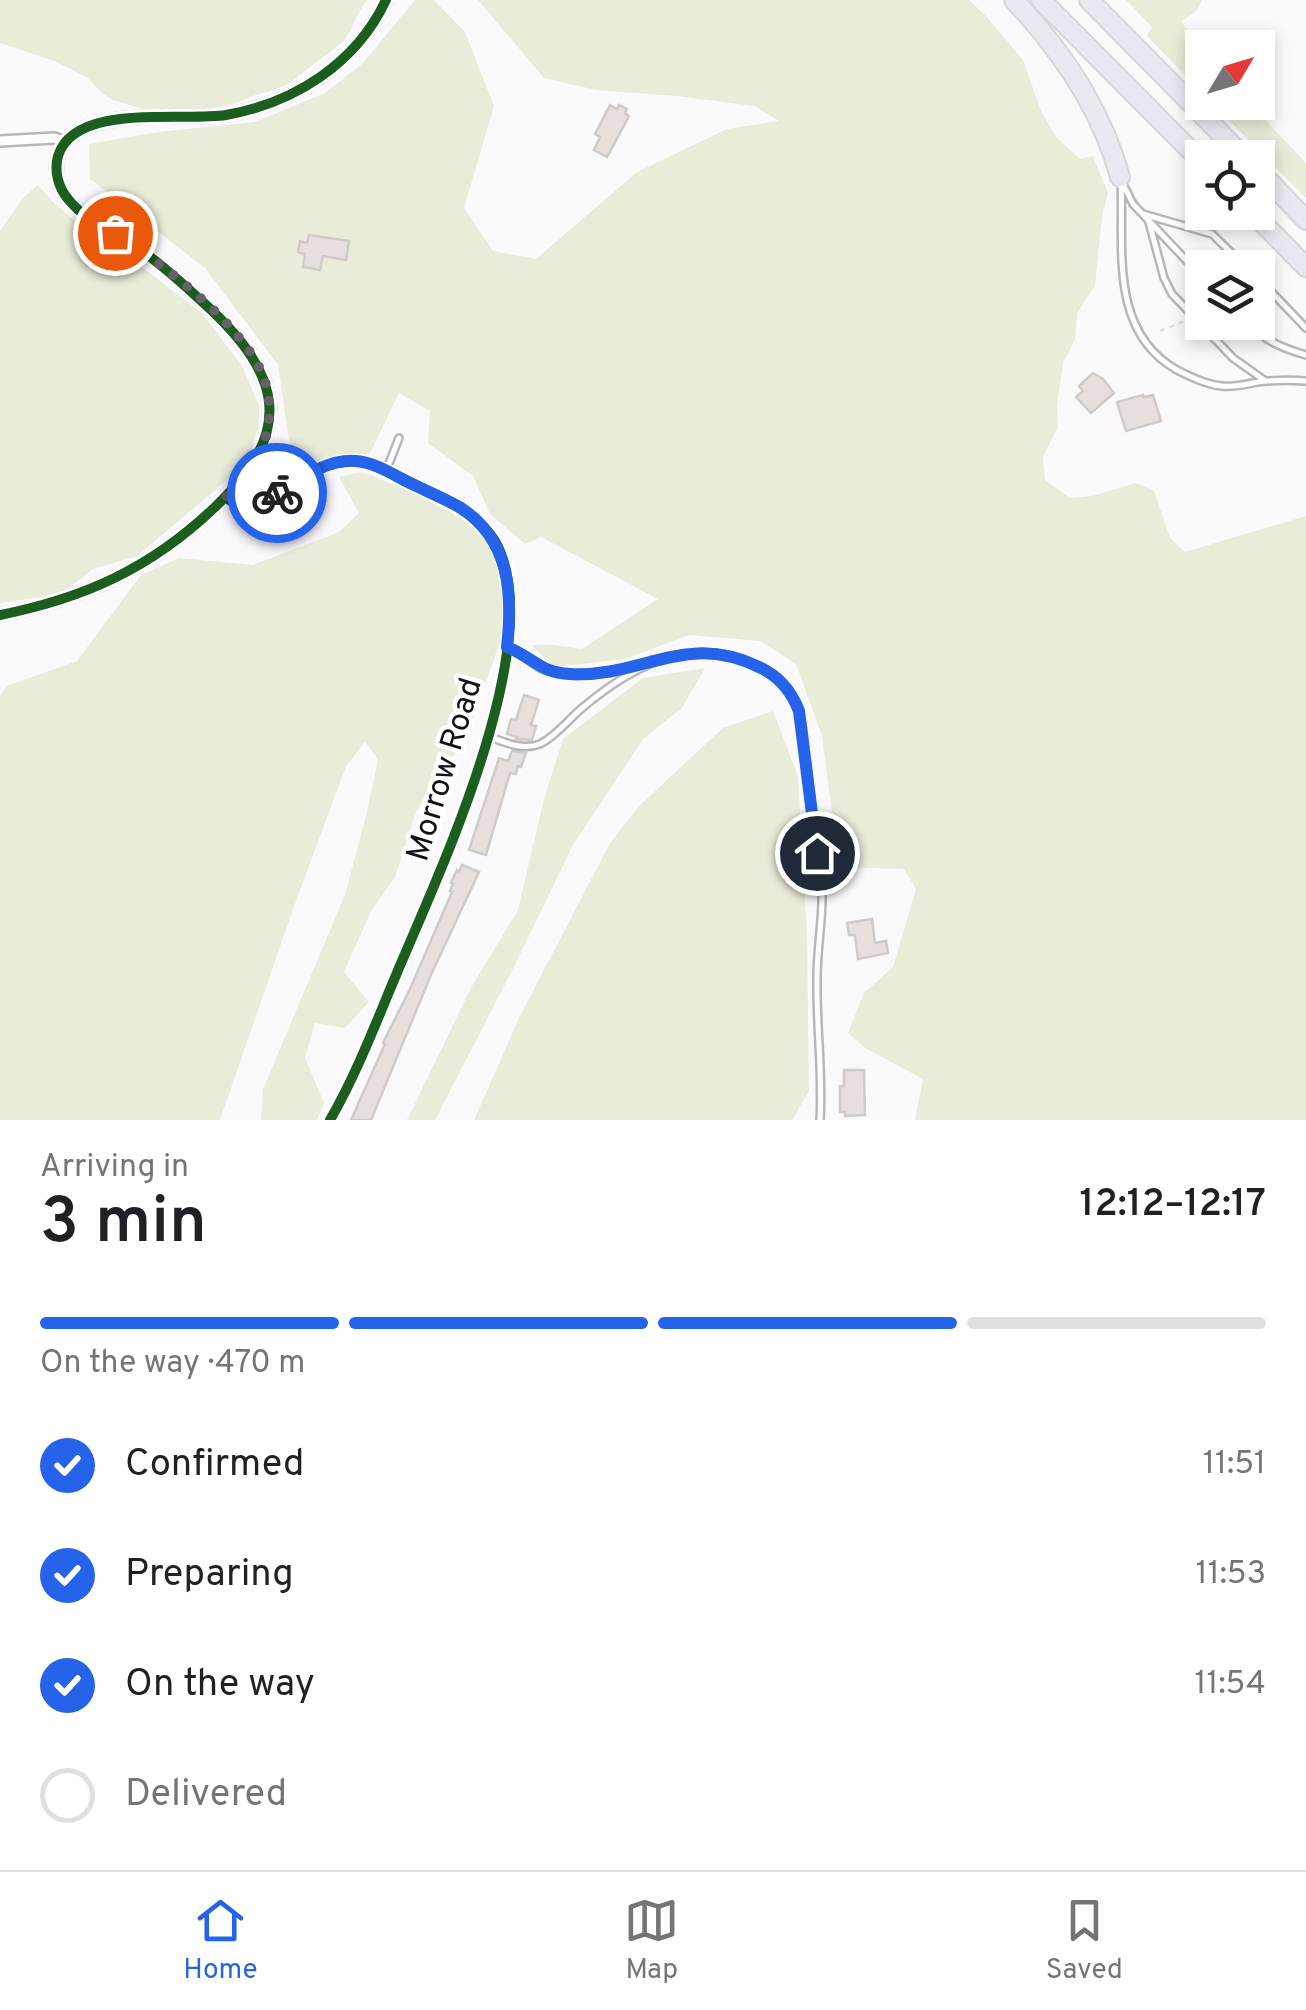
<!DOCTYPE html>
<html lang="en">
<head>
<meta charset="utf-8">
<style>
  :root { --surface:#fff; --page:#f2f2f2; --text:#202124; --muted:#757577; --line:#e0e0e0; --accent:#2563eb }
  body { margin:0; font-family:Overpass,sans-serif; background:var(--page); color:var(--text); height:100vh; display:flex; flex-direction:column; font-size:38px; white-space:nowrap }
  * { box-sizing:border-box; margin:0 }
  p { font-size:32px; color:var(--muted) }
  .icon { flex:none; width:55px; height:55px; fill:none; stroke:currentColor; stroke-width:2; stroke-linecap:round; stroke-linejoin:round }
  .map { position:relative; height:1120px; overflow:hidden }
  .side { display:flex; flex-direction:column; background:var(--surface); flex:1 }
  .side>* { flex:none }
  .needle { width:65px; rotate:52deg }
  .fabs { position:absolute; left:1185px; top:30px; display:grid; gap:20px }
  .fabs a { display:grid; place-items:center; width:90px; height:90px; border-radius:0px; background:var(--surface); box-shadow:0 5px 15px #0003; font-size:50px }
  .pin { position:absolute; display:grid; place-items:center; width:85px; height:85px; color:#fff; margin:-42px; border:5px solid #fff; border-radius:50%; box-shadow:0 2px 10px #0007 }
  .courier { position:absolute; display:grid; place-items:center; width:100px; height:100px; margin:-50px; border:8px solid #2563eb; border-radius:50%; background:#fff; color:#222; box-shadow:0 2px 12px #0007 }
  .headline em { font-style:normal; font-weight:600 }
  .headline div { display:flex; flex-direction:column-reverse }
  .headline { display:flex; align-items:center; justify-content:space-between; height:170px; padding:0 40px }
  h1 { font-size:65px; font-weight:600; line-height:75px }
  .bar { display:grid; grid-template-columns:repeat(4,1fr); gap:15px 10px; align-content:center; height:120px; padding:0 40px }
  .bar i { height:12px; border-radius:8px; background:var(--line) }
  .bar .active { background:var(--accent) }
  .bar p { grid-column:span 4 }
  ol { padding:0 40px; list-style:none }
  li { display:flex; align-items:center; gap:30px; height:110px }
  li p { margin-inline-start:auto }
  li .icon { padding:10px; border-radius:50%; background:var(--accent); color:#fff; stroke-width:4 }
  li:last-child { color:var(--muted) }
  li i { width:55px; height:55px; border:5px solid var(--line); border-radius:50% }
  .menu { display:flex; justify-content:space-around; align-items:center; height:140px; border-top:2px solid var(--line); background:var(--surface); font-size:28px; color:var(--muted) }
  .menu a { display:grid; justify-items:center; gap:5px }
  .menu .active { color:var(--accent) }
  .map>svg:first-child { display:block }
  .green { fill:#e9ecd9 }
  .building { fill:#e6dfdd; stroke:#d0cac8; stroke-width:2.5 }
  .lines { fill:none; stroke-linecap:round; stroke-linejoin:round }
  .service-casing { stroke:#bab5bc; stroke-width:10 }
  .minor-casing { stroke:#bab5bc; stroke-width:14 }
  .tertiary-casing { stroke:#bab5bc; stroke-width:16 }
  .motorway-casing { stroke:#d8d6d9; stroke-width:22 }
  .path { stroke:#e3e2e3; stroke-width:2.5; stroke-dasharray:5 5; stroke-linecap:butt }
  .service { stroke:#fefeff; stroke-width:5 }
  .minor { stroke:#fefeff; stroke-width:9 }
  .tertiary { stroke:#fefeff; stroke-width:11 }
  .motorway { stroke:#ebe8f2; stroke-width:18 }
  .cycleway-casing { stroke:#fff; stroke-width:16 }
  .cycleway { stroke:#1b5e20; stroke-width:10 }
  .done { stroke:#666168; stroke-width:10; stroke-dasharray:0 18 }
  .route { stroke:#2563eb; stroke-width:12 }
  .labels { text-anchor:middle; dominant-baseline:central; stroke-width:9; stroke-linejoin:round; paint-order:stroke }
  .street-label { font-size:32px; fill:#150f19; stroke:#fff }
</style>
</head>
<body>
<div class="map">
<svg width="1306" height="1120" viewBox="0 0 1306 1120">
  <rect width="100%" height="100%" fill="#fbf9fc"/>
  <path class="green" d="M0 0H367C357 13 353 28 344 41L288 84 268 92 258 94 234 104 180 113 158 114 113 100 102 93 88 78 57 62 0 43Z
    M415 0H434L465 32 494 106 464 208 493 251 536 259 637 172 727 129 779 121 754 106 677 96 596 90 544 78 478 0H969L987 17 1023 60 1041 111 1056 137 1080 159 1093 156 1108 193 1102 216 1095 286 1077 313 1075 340 1063 363 1057 406 1058 427 1043 457 1045 480 1070 498 1092 496 1136 483 1154 491 1170 538 1185 552 1306 516V1120H915L923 1079 865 1048 848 1033 864 993 893 967 916 889 904 869 839 867 822 736 796 664 760 641 689 635 625 659 554 667 531 645H554L582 649 658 599 541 537 525 544 490 514 473 476 428 443 430 411 399 393 370 453 293 467 278 365 205 268 90 179 89 144 158 132 255 122 325 93 362 64Z
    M1126 0H1202L1196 11 1181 22 1203 47 1202 93 1147 36 1152 27Z
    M1212 103H1249L1306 163V198Z
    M38 185 53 202 85 229 120 250 203 314 242 366 259 405V425L246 464 137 556 93 569 61 594 0 603V231L22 199Z
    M361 472 403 488 458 516 482 535 496 560 503 604 500 642 464 745 439 770 415 815 395 877 372 909 344 972 369 1002 345 1028 315 1023 305 1058 324 1103 317 1120H261L263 1089 345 895 367 812 378 759 365 742 346 766 292 912 220 1120H0V696L7 686 77 661 141 575 179 558 253 565 339 532 359 513 339 477Z
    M705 668 682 708 643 739 573 845 514 967 435 1120H407L472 986 518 910 544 799 563 739 643 678Z
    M773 711 798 776 807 934 809 1091 792 1120H474L519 1018 610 843 639 806 723 728Z"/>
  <path class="building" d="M610 105 617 109 619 105 627 109 625 113 629 116 607 157 594 150 600 137 595 134Z
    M309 235 349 241 346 260 323 256 320 270 303 267 305 254 298 252 300 241 307 243Z
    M1093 373 1103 379 1114 393 1091 413 1076 397 1083 391 1079 386Z
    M1143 395 1144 397 1153 395 1161 421 1126 431 1117 402Z
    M524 695 539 700 531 725 536 726 532 740 516 739 517 737 507 734 511 719 516 720Z
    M512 751 526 753 521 767 518 766 516 774 510 773 486 855 469 850 499 758 508 761Z
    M462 865 479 872 431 975 371 1120H351L385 1044 383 1043 410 989 452 892 450 891 453 884 451 883 457 870 459 872Z
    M872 919 875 943 886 941 888 953 858 959 855 935H849L847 923Z
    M844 1070H864L865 1115 845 1116V1112H840V1086H844Z"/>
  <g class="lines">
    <defs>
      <path id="service" d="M1121 180C1124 246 1108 331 1177 370 1191 377 1205 384 1221 386 1237 388 1251 382 1267 381 1280 380 1293 380 1306 381
        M1123 184 1133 204 1202 277
        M1143 214 1212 234 1247 268
        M1149 222 1164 278 1172 294 1233 358 1264 380
        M1258 278 1306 328
        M1247 322C1265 341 1282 348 1306 355
        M386 471 399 438
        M508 647C521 653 530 663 542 669 572 682 609 672 639 666
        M488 736C503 742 523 751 540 744 556 736 568 720 581 709 629 668 688 635 751 663 780 675 795 693 802 725L822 890C823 919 817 947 817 977 816 1025 823 1072 820 1120"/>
      <path id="minor" d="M0 141 54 138 66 142
        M226 497C235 506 244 507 256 504 290 486 326 454 367 463 404 479 475 507 495 541 549 635 444 862 405 954 381 1009 360 1068 330 1120"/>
      <path id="tertiary" d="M0 615C85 598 151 568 214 508 295 432 283 376 206 305 185 286 165 267 142 251 119 235 86 222 68 199 58 187 54 171 58 156 75 102 182 122 226 115 294 103 356 64 386 0"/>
      <path id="motorway" d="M1014 0C1061 50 1102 110 1120 177
        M1041 0 1202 162
        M1089 0 1245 158
        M1258 170 1306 220
        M1252 212 1306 267"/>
    </defs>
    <use href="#service" class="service-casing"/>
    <use href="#minor" class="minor-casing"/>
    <use href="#tertiary" class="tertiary-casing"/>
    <use href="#motorway" class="motorway-casing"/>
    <path class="path" d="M1160 331 1188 320"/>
    <use href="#service" class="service"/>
    <use href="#minor" class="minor"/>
    <use href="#tertiary" class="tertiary"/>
    <use href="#motorway" class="motorway"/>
    <defs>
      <path id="cycleway" d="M226 497C235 506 244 507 256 504 290 486 326 454 367 463 404 479 475 507 495 541 549 635 444 862 405 954 381 1009 360 1068 330 1120
        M0 615C85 598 151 568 214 508 295 432 283 376 206 305 185 286 165 267 142 251 119 235 86 222 68 199 58 187 54 171 58 156 75 102 182 122 226 115 294 103 356 64 386 0"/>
    </defs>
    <use href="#cycleway" class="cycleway-casing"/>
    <use href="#cycleway" class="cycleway"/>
  </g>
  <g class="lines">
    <path class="done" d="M115 233C160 262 239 322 261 371 271 393 272 417 265 440 257 462 241 480 226 497 244 512 259 503 277 493"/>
    <path class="route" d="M277 493C300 479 327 459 355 461 375 462 395 476 412 484 428 492 446 499 461 508 510 540 513 594 507 647 533 657 538 672 570 674 643 678 684 631 759 667 779 676 791 690 799 711L817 853"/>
  </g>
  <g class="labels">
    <g class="street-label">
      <text transform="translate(446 770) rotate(-73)">Morrow Road</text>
    </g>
  </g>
</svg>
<div class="fabs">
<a><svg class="needle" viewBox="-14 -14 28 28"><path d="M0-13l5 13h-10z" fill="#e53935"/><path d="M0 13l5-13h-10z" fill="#757577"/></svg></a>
<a><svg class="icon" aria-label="locate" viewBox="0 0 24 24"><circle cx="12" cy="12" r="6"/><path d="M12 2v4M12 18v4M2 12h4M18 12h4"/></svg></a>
<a><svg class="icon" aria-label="layers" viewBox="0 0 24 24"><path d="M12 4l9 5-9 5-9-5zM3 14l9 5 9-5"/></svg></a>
</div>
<div class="pin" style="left:115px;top:233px;background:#ea580c"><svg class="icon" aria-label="bag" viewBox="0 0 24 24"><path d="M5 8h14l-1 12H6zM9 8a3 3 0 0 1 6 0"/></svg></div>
<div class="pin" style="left:817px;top:853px;background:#1f2937"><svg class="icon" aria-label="home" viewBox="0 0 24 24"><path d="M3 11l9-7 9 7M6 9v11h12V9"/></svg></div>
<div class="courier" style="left:277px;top:493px"><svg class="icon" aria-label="bike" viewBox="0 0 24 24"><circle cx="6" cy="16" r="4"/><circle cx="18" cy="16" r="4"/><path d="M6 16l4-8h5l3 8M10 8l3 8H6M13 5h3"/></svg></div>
</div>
<section class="side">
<div class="headline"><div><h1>3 min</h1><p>Arriving in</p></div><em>12:12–12:17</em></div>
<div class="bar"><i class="active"></i><i class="active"></i><i class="active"></i><i></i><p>On the way · 470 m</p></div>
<ol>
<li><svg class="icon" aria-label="check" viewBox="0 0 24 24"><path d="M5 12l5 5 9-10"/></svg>Confirmed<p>11:51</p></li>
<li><svg class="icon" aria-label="check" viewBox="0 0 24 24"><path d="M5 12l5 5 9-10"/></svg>Preparing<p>11:53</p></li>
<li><svg class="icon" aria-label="check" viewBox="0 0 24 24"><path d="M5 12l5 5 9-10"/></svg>On the way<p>11:54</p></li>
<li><i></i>Delivered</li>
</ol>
</section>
<nav class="menu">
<a class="active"><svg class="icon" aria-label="home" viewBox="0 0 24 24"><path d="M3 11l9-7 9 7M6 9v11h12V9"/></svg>Home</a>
<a><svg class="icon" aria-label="map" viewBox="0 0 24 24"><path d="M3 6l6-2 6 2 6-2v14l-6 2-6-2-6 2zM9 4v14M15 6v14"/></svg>Map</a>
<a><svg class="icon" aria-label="saved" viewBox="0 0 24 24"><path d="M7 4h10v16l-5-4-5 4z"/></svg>Saved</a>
</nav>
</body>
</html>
